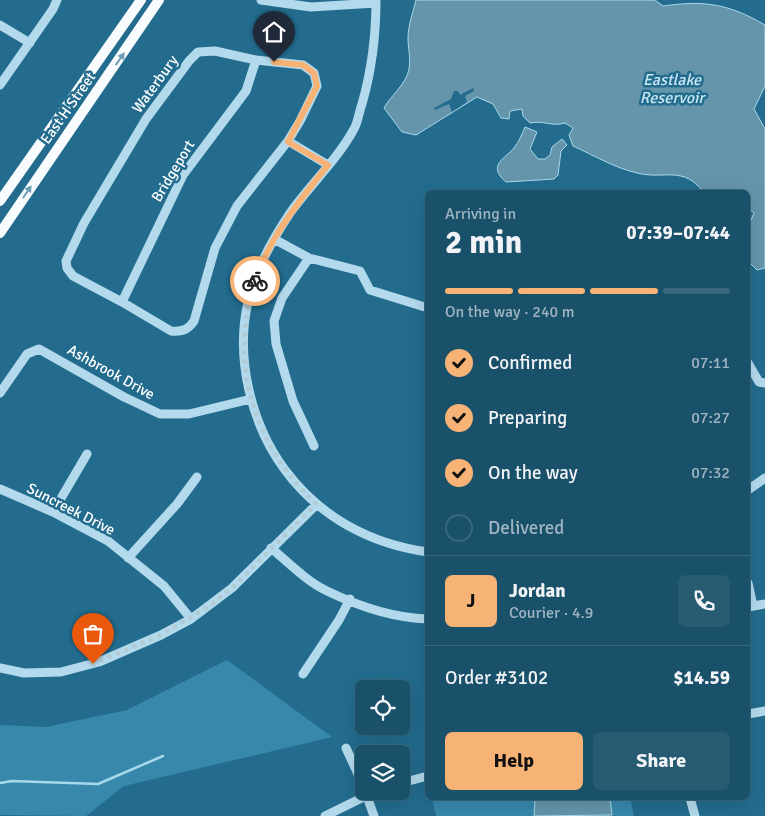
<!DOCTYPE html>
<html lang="en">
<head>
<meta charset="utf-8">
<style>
  :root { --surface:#1a516a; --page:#275b72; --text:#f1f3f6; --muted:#9fb5c1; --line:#38687e; --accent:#f7b376 }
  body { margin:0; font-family:Signika,sans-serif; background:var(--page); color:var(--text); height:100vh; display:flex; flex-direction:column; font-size:19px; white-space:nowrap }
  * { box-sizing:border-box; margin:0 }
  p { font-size:16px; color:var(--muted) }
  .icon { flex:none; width:28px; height:28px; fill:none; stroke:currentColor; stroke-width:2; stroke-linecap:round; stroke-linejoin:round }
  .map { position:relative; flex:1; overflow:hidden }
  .panel { position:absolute; left:425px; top:190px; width:325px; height:610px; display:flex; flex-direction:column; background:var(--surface); border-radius:8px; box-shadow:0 5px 20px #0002,0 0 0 1px var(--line) }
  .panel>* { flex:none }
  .buttons { position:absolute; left:355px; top:680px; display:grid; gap:10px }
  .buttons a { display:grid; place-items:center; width:55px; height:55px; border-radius:8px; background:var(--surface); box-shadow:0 5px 20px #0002,0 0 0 1px var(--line); font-size:25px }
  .pin { position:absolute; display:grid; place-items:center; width:42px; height:42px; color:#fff; margin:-51px -21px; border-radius:50% 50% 50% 0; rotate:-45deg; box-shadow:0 0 5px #0007 }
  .pin .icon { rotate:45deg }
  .courier { position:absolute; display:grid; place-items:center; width:50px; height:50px; margin:-25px; border:4px solid #f7b376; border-radius:50%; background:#fff; color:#222; box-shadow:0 1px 6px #0007 }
  .summary em { font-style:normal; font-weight:800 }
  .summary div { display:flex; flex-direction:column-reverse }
  .summary { display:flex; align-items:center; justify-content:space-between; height:85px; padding:0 20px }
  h1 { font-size:32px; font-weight:800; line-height:38px }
  .bar { display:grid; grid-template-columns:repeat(4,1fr); gap:8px 5px; align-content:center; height:60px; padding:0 20px }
  .bar i { height:6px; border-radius:4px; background:var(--line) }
  .bar .current { background:var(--accent) }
  .bar p { grid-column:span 4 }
  .line { display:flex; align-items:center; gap:12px; padding:0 20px; border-top:1px solid var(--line) }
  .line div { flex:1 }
  .round { display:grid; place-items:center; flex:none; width:52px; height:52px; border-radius:8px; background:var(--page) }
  ol { padding:0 20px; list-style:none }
  li { display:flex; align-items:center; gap:15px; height:55px }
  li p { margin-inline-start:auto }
  li .icon { padding:5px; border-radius:50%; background:var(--accent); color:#111; stroke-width:4 }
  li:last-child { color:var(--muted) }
  li i { width:28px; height:28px; border:2px solid var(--line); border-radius:50% }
  .action { display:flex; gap:10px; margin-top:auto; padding:10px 20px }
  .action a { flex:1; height:58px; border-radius:8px; background:var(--accent); color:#111; font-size:20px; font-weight:800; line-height:58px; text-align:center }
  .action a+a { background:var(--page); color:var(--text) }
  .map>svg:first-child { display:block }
  .green { fill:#3788ab }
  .water { fill:#6595ab; stroke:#a7d8ec }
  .pier { fill:#236c8e }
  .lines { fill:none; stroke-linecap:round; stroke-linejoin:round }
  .stream { stroke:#a7d8ec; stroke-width:2.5 }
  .minor { stroke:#b3daec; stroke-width:9 }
  .major { stroke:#f8fcff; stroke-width:10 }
  .oneway { fill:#6e9eb6 }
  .done { stroke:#b2ccd7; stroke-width:5; stroke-dasharray:0 9 }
  .route { stroke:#f7b376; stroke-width:6 }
  .labels { text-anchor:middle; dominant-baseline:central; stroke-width:5; stroke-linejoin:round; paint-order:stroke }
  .street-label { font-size:15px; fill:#fff; stroke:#236c8e }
  .water-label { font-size:16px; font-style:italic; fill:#c9e7f5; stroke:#236c8e }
</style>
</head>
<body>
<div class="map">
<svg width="765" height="816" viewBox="0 0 765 816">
  <rect width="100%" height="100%" fill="#236c8e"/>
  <path class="green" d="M227 660 332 737 124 786 86 816 0 815V725L46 727 127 710Z
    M432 798H630L634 816H436Z"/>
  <path class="water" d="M416 0H655L663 6C705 0 729 4 765 25V86L754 109 765 129V268L757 270 748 261V227L754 213 748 208V192H703C684 165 663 180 637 173 615 168 593 155 573 146L569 135 573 128 565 123C552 127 544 120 530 123L523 116 522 109 510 111 509 119 501 118 493 104 477 97 416 135 402 132 384 108C391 95 406 85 409 69 411 58 408 49 408 38 408 26 413 12 416 0Z
    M525 127 537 132 530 149 538 159H545L550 155 552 147 562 139 567 145 561 151 558 175 554 179 506 182C486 165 506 158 514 148 519 142 522 134 525 127Z
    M535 798H610L612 815 534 816Z"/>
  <path class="pier" d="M473 88 474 91 465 96 467 102 452 112 449 104 435 110 434 108 451 99 454 91H458L460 95Z"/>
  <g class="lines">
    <path class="stream" d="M0 783 12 781 98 784 163 756"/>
    <path class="minor" d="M261 0 311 7 376 3
      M376 0C376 36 372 69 362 104 359 112 358 122 354 129 337 160 310 185 290 213 272 240 255 270 248 302 235 358 251 424 285 470 320 517 370 544 428 552
      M0 25 30 43
      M215 51 256 60 303 65 314 73 317 86 300 121 288 141 237 206 215 248 194 321C188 330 182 332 171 331L122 302 73 276 67 268 66 261 84 223 146 119 189 61 198 52Z
      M0 85 53 9 57 0
      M288 141 328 165
      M274 239 309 258 360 271 370 290 428 308
      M309 258 282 298 274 321 276 344 293 401 314 446
      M122 302 183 175 246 91 256 60
      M748 363 759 382 765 383
      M0 393 27 354 39 349 124 397 160 414H189L251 399
      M0 489 53 512 108 541 164 586 191 619
      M748 490 765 478
      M53 512 87 454
      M271 548C289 563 306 581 327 591 358 606 393 618 428 619
      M128 558 177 504 197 477
      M748 583 753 606
      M748 607 765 604
      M0 668 24 673 61 672 99 662 161 635 191 619 232 588 316 505
      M303 674 339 620 350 599
      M748 714 765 711
      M346 748 364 787
      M401 783 424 777
      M365 791 374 816
      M690 798 695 816
      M325 816 376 791"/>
    <path class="major" d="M0 201 141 0
      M0 233 159 0"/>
  </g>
  <defs><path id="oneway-solid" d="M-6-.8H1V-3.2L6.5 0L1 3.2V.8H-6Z" transform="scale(1.25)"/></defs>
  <g class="oneway">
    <use href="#oneway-solid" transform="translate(120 59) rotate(-55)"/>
    <use href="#oneway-solid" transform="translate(27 192) rotate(-56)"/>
  </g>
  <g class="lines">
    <path class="done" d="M93 664 161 635 211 605 232 588 316 504C254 446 228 363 255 281"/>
    <path class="route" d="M255 281C270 237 299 201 328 165L288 142 317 86 314 73 303 65 274 62"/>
  </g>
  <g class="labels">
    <g class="street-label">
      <text transform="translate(155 84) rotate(-54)">Waterbury</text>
      <text transform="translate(68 108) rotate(-55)">East H Street</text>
      <text transform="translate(173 171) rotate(-59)">Bridgeport</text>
      <text transform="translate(111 372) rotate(29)">Ashbrook Drive</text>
      <text transform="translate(71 509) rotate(27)">Suncreek Drive</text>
    </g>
    <g class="water-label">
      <text x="672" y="80">Eastlake<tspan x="672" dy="18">Reservoir</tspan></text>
    </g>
  </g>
</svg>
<div class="buttons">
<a><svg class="icon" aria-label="locate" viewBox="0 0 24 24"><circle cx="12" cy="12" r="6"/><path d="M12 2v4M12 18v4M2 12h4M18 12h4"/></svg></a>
<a><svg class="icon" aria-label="layers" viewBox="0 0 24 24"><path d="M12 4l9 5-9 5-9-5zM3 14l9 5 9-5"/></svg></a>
</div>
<div class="pin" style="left:93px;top:664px;background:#ea580c"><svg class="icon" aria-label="bag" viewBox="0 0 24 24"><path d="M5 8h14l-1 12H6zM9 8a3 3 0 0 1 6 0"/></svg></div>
<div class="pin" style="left:274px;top:62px;background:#1f2937"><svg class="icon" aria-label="home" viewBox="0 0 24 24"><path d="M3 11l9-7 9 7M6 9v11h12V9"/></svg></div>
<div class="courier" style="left:255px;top:281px"><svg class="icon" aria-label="bike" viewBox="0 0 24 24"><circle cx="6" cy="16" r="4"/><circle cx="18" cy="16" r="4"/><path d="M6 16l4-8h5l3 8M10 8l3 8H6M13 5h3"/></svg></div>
<section class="panel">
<div class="summary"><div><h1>2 min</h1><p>Arriving in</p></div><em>07:39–07:44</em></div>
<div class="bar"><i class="current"></i><i class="current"></i><i class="current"></i><i></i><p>On the way · 240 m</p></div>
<ol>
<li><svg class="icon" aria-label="check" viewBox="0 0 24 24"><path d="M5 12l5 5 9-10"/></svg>Confirmed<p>07:11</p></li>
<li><svg class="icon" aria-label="check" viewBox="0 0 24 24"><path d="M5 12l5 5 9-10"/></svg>Preparing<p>07:27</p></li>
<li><svg class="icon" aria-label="check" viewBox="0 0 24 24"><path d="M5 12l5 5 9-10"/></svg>On the way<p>07:32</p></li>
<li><i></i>Delivered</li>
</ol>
<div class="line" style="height:90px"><b class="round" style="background:var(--accent);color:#111">J</b><div><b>Jordan</b><p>Courier · 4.9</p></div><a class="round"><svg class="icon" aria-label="phone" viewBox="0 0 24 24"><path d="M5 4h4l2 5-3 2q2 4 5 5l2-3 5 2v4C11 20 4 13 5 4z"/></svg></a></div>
<div class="line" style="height:65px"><div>Order #3102</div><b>$14.59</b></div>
<div class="action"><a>Help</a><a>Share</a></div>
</section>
</div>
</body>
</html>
